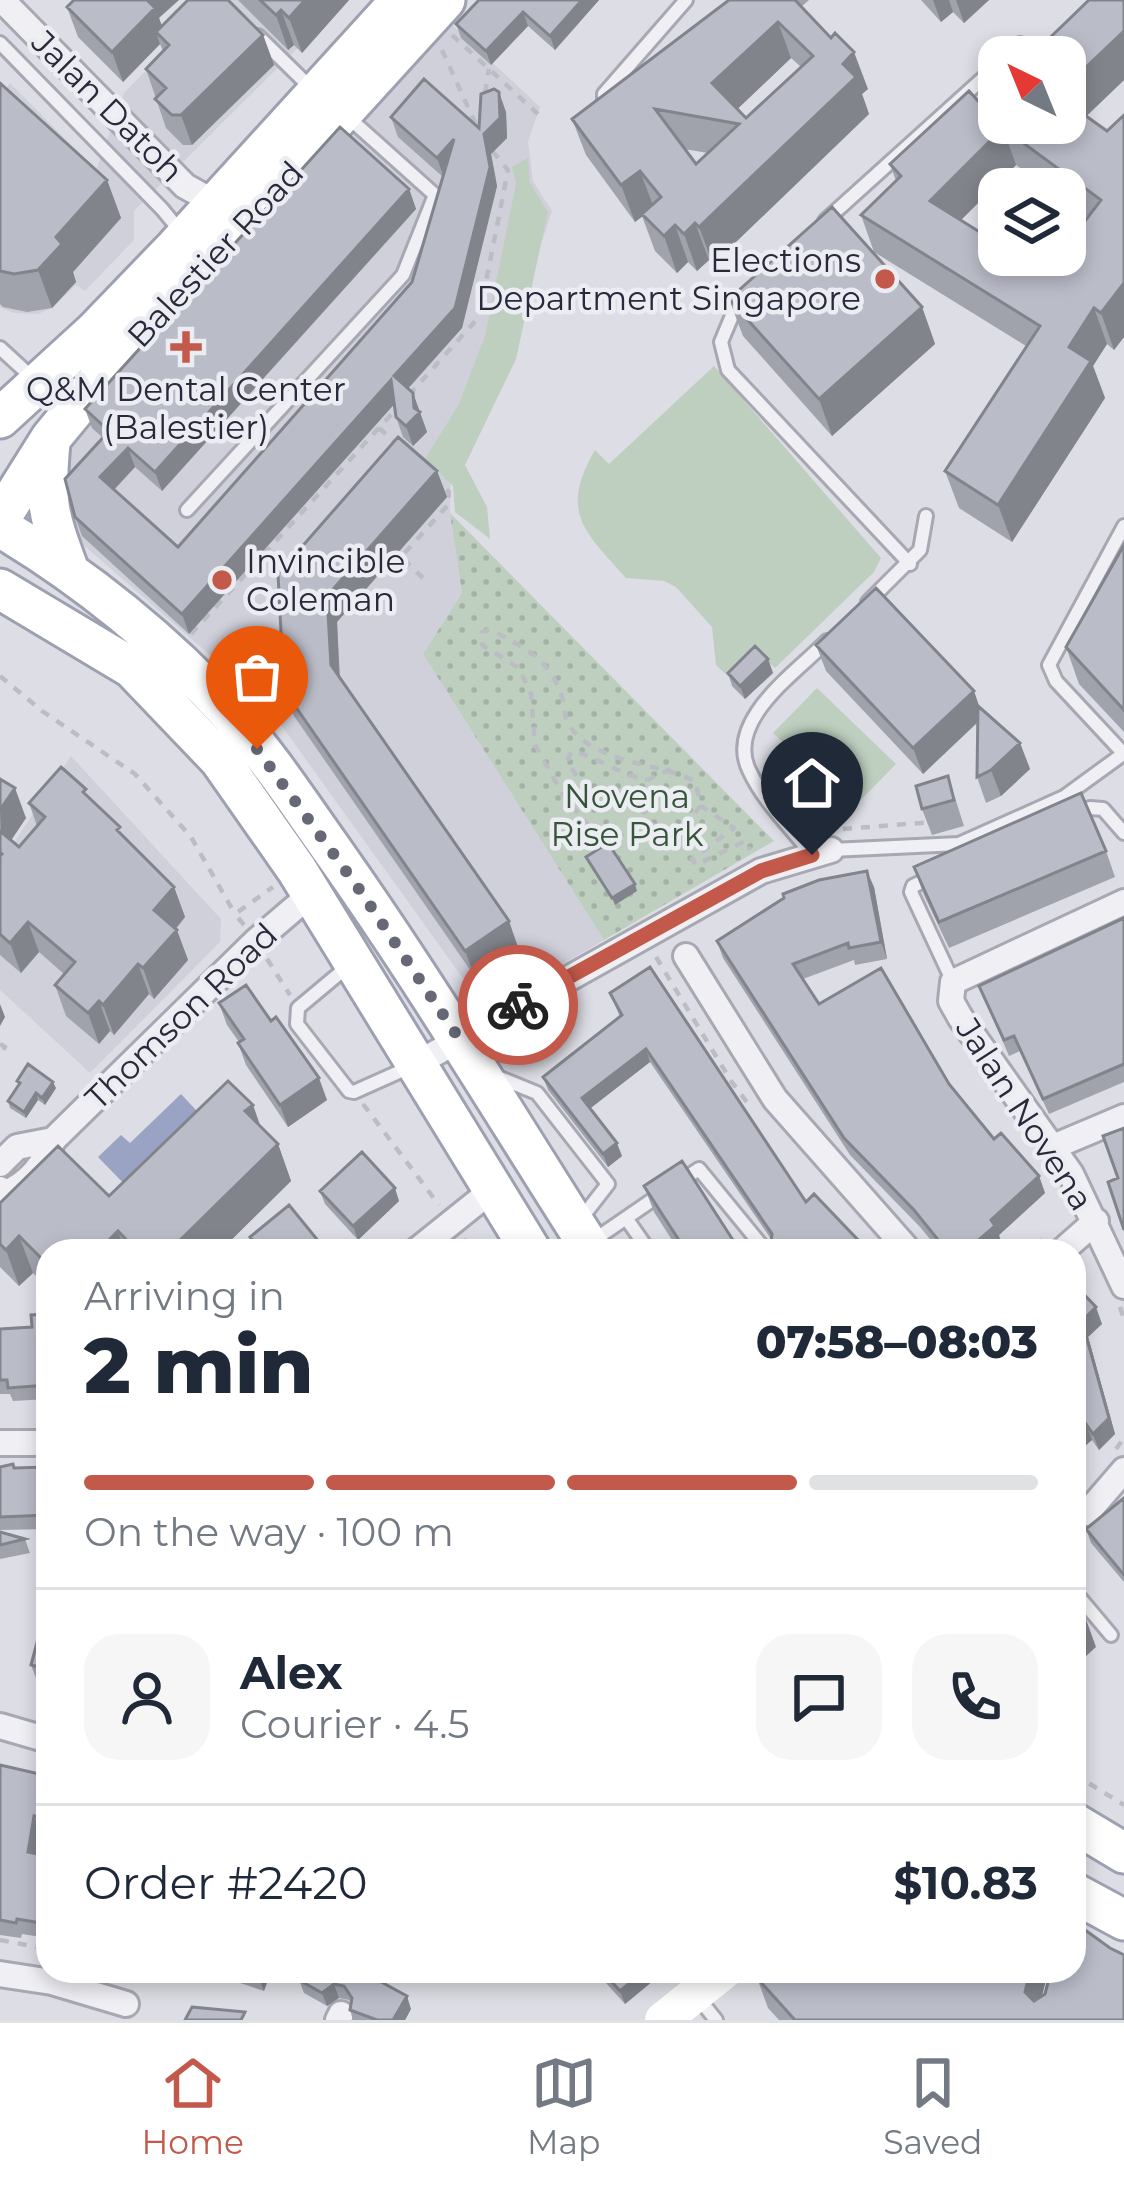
<!DOCTYPE html>
<html lang="en">
<head>
<meta charset="utf-8">
<style>
  :root { --surface:#fff; --page:#f6f6f7; --text:#1f2937; --muted:#747a83; --line:#e0e1e3; --accent:#c2594a }
  body { margin:0; font-family:Montserrat,sans-serif; background:var(--page); color:var(--text); height:100vh; display:flex; flex-direction:column; font-size:45px; white-space:nowrap }
  * { box-sizing:border-box; margin:0 }
  p { font-size:39px; color:var(--muted) }
  .icon { flex:none; width:66px; height:66px; fill:none; stroke:currentColor; stroke-width:2; stroke-linecap:round; stroke-linejoin:round }
  .map { position:relative; flex:1; overflow:hidden }
  .details { position:absolute; left:36px; top:1239px; width:1050px; height:744px; display:flex; flex-direction:column; background:var(--surface); border-radius:36px; box-shadow:0 6px 18px #0003 }
  .details>* { flex:none }
  .needle { width:78px; rotate:317deg }
  .controls { position:absolute; left:978px; top:36px; display:grid; gap:24px }
  .controls a { display:grid; place-items:center; width:108px; height:108px; border-radius:24px; background:var(--surface); box-shadow:0 6px 18px #0003; font-size:60px }
  .pin { position:absolute; display:grid; place-items:center; width:102px; height:102px; color:#fff; margin:-123px -51px; border-radius:50% 50% 50% 0; rotate:-45deg; box-shadow:0 0 12px #0007 }
  .pin .icon { rotate:45deg }
  .courier { position:absolute; display:grid; place-items:center; width:120px; height:120px; margin:-60px; border:9px solid #c2594a; border-radius:50%; background:#fff; color:#222; box-shadow:0 3px 15px #0007 }
  .summary em { font-style:normal; font-weight:800 }
  .summary div { display:flex; flex-direction:column-reverse }
  .summary { display:flex; align-items:center; justify-content:space-between; height:204px; padding:0 48px }
  h1 { font-size:78px; font-weight:800; line-height:90px }
  .bar { display:grid; grid-template-columns:repeat(4,1fr); gap:18px 12px; align-content:center; height:144px; padding:0 48px }
  .bar i { height:15px; border-radius:9px; background:var(--line) }
  .bar .on { background:var(--accent) }
  .bar p { grid-column:span 4 }
  .line { display:flex; align-items:center; gap:30px; padding:0 48px; border-top:3px solid var(--line) }
  .line div { flex:1 }
  .round { display:grid; place-items:center; flex:none; width:126px; height:126px; border-radius:36px; background:var(--page) }
  .tab-bar { display:flex; justify-content:space-around; align-items:center; height:168px; border-top:3px solid var(--line); background:var(--surface); font-size:33px; color:var(--muted) }
  .tab-bar a { display:grid; justify-items:center; gap:6px }
  .tab-bar .on { color:var(--accent) }
  .map>svg:first-child { display:block }
  .built { fill:#cfd0da }
  .green { fill:#becfbf }
  .park { fill:url(#park-dots) }
  .water { fill:#9aa3c3 }
  .lines { fill:none; stroke-linecap:round; stroke-linejoin:round }
  .lane-casing { stroke:#a7a8b2; stroke-width:18 }
  .street-casing { stroke:#a7a8b2; stroke-width:30 }
  .primary-casing { stroke:#9da0b0; stroke-width:45 }
  .path { stroke:#bbbcc4; stroke-width:4.5; stroke-dasharray:9 9; stroke-linecap:butt }
  .lane { stroke:#efeff4; stroke-width:12 }
  .street { stroke:#efeff4; stroke-width:24 }
  .secondary { stroke:#fff; stroke-width:36 }
  .primary { stroke:#fff; stroke-width:39 }
  .wall { fill:#a0a2ac; fill-rule:evenodd }
  .shaded-wall { fill:#82848c }
  .building { fill:#babcc8; stroke:#82848c; stroke-width:3; fill-rule:evenodd }
  .done { stroke:#676876; stroke-width:12; stroke-dasharray:0 21.6 }
  .route { stroke:#c2594a; stroke-width:15 }
  .poi-dot { fill:#c2594a; stroke:#ecedf3; stroke-width:4.5 }
  .labels { text-anchor:middle; dominant-baseline:central; stroke-width:9; stroke-linejoin:round; paint-order:stroke }
  .street-label { font-size:33px; fill:#28293a; stroke:#ecedf3 }
  .poi-label { font-size:33px; fill:#28293a; stroke:#ecedf3; text-anchor:end }
  .park-label { font-size:33px; fill:#365539; stroke:#ecedf3 }
</style>
</head>
<body>
<div class="map">
<svg width="1124" height="2020" viewBox="0 0 1124 2020">
  <defs>
    <pattern id="park-dots" width="8" height="8" patternUnits="userSpaceOnUse" patternTransform="scale(3)"><rect width="8" height="8" fill="#becfbf"/><path d="M2 2h.1M6 6h.1" fill="none" stroke="#a3b2a5" stroke-width="1.8" stroke-linecap="round"/></pattern>
  </defs>
  <rect width="100%" height="100%" fill="#dddee5"/>
  <path class="built" d="M215 0H346L134 211V240L85 291 76 285 52 308 38 314 14 313 0 307V95L10 83 96 170 124 93Z
    M448 21 540 107 528 142 533 181 552 211 507 347 451 464 450 513 462 593 423 654 604 940 485 1009 266 704 65 529 56 500 77 428Z
    M71 756 221 919 220 942 90 1073 0 990V864Z"/>
  <path class="green" d="M528 158 530 183 548 212 516 359 465 465 487 507 490 539 455 512 453 486 425 459 459 404 485 336 516 184 512 167Z
    M714 366 881 558 874 572 775 668 760 655 732 680 716 665 712 627 676 587 664 581 626 578C584 531 559 512 595 450L609 464Z
    M817 688 896 764 852 809 773 733Z"/>
  <path class="park" d="M450 513 774 841 604 940 423 654 462 593Z"/>
  <path class="water" d="M181 1094 209 1124 135 1195 98 1157 121 1135 130 1143Z"/>
  <g class="lines">
    <defs>
      <path id="lane" d="M258 36 312 89
        M0 43 162 209 176 226V234
        M1006 57 1020 44
        M604 108V94L686 0
        M825 221 999 64
        M739 299 721 342 728 370 910 564
        M0 348 36 381
        M187 510 403 275 435 195 349 118
        M1124 526 1049 665 1056 681 1124 754
        M868 602 920 550 926 516
        M1075 815 1090 808 1103 809 1124 833
        M831 850 959 844 1064 797 1123 754
        M812 854C791 828 763 801 749 770 725 720 797 672 827 641
        M930 878 913 886 911 892 953 982
        M347 967 298 1008 297 1024 349 1091 354 1092 410 1067
        M494 1080 500 1078 537 1093 608 1184 580 1220
        M678 1183 699 1169 766 1251
        M626 1218 649 1251
        M594 1240 661 1194
        M1074 1591 1111 1635
        M696 1995 716 2020"/>
      <path id="street" d="M2 0 185 186 203 196 222 198
        M1124 902 953 982 951 1001 960 1017 1071 1174 1124 1286
        M686 956 775 1099 909 1251
        M416 1064 761 871 831 850
        M1053 1147 1124 1117
        M0 1164 17 1147 53 1140
        M0 1189 4 1193C27 1186 46 1162 53 1140L256 941 311 894
        M416 1251 492 1190
        M1062 1251 1096 1221
        M0 1443H48
        M1087 1513 1124 1470
        M0 1726 48 1740
        M0 1974 52 1982 126 2004
        M338 2020 341 2014"/>
      <path id="primary" d="M0 418 94 332 176 247 401 0
        M50 443C44 504 49 516 69 571
        M0 519 51 438 98 381 445 0
        M0 527C84 577 166 643 232 716 270 758 302 808 335 854 426 983 507 1118 592 1251
        M0 589 132 668 220 760 297 870 531 1251
        M1074 1823 1124 1853
        M1074 1893 1124 1920"/>
    </defs>
    <use href="#lane" class="lane-casing"/>
    <use href="#street" class="street-casing"/>
    <use href="#primary" class="primary-casing"/>
    <path class="path" d="M452 35 538 114
      M442 50 477 127
      M485 93 489 69
      M409 395 479 317 508 170 490 148
      M379 428 397 444
      M423 578 401 557 448 505 449 492 441 484
      M191 634 397 408
      M0 676 42 711 135 774 191 837 235 914
      M671 769 647 780 640 804 652 825 678 830
      M640 804C601 798 588 797 567 761L572 751C599 757 619 775 647 780
      M701 806 678 830 650 841 591 829 562 793 535 745 531 694 519 668 482 645V632L490 629C525 649 548 656 562 697 565 706 564 717 569 725 595 764 656 762 695 781L701 806 734 828 692 859 696 865 745 841 750 850
      M843 829 933 822
      M244 925 235 914 273 887
      M656 957 731 1081 749 1105
      M267 959 290 995
      M0 1044 5 1047 0 1054
      M363 1104 439 1205
      M464 1239 472 1251
      M1028 1251 1042 1239
      M1120 1307 1124 1319
      M1116 1449 1124 1438
      M1074 1774 1124 1805
      M0 1940 48 1949"/>
    <use href="#lane" class="lane"/>
    <use href="#street" class="street"/>
    <path class="secondary" d="M663 2020 724 1971"/>
    <use href="#primary" class="primary"/>
  </g>
  <path class="wall" d="M238 0H349L302 53 294 45 288 50Z
    M599 0 555 50 528 26 491 65 461 38 456 24Z
    M729 0H809L801 7 868 89 862 94 869 114 713 264 709 260 697 271 688 262 677 273 655 251 642 216 635 222 586 155 572 119ZM791 58 801 67 746 118 737 109ZM684 149 708 153 696 164Z
    M921 0H989L964 23 953 12 941 22Z
    M1124 0V80L1086 116 1107 131 1124 115V337L1114 350 1107 344 1093 366 1105 398 1012 542 959 508 945 471 1026 346 874 252 861 215 896 181 890 164 999 124 1065 123 1032 55ZM1016 165 1049 189H1065V200L1088 217 1045 272 961 220Z
    M67 7 159 18 162 26 263 35 274 65 192 145H183L166 128 146 69 163 51 160 44 123 82 78 37Z
    M0 83 107 180 121 218 73 272 76 282 52 308 27 312 3 307 0 304Z
    M506 112 507 138 491 154 497 186 462 328 408 389 413 393 427 432 413 446 403 437 396 417 394 404 189 634 82 536 75 517 103 438 92 428 85 409 409 189 416 209 162 491 135 467 114 490 178 547 412 282 443 177 398 137 391 117 479 128Z
    M729 299 922 307 935 344 832 436 743 336Z
    M437 471 447 497 337 622 340 677 518 947 475 977 294 716 284 690Z
    M1124 545V732L1079 684 1066 647Z
    M816 645 979 707 1020 743 1030 769 1001 796 986 803 977 777 978 722 923 774 826 671Z
    M768 659 773 673 745 699 732 686 728 673Z
    M948 776 964 826 932 835 922 809Z
    M0 779 26 818 11 840 19 847 37 826 29 803 89 798 123 836 174 887 185 917 176 929 188 960 154 999 149 994 114 1035 110 1031 99 1044 66 1016 55 985 64 974 39 952 21 973 0 955Z
    M1106 851 1115 877 949 948 923 893 914 867Z
    M874 887 887 959 855 965 854 960 803 979 819 1004 949 1084 994 1139 1039 1176 1045 1193 999 1235 1001 1242 992 1251H940L920 1227 850 1155 723 958 717 941Z
    M1124 918V1082L1049 1114 1020 1051 1009 1056 979 986Z
    M610 993 806 1202 859 1241 862 1251H774L771 1239 650 1062 590 1108 622 1156 608 1167 548 1090 543 1077 620 1017Z
    M219 1003 271 1021 327 1100 288 1127 246 1065 238 1043 239 1042 227 1025Z
    M17 1081 56 1088 45 1105 38 1100 26 1118 10 1108 8 1101 19 1085Z
    M260 1126 278 1144 291 1181 220 1251H48V1288L33 1273 19 1286 0 1267V1203L109 1196Z
    M644 1186 740 1251H679L654 1212Z
    M320 1191 399 1201 358 1240 325 1204Z
    M1074 1284 1102 1324 1088 1337 1115 1434 1099 1450 1092 1440 1074 1455Z
    M48 1314V1399L13 1401 10 1394H0V1329L32 1327Z
    M0 1467H48V1529L0 1530Z
    M1124 1498V1582L1091 1543 1086 1529Z
    M0 1532 25 1539 30 1553 0 1559Z
    M48 1625V1682L36 1678 31 1665Z
    M0 1765 48 1776V1833L40 1831 36 1854 48 1856V1938L22 1934 21 1938 0 1935Z
    M1110 1948 1124 2020H779L768 2008 757 1978 882 1974 885 1971H1048L1042 1996Z
    M204 1971H271L264 1991Z
    M304 1971 411 2009 405 2020H353L350 2010 351 2003 349 2000 339 1998 327 2006 304 1993 299 1980Z
    M595 1971H665L625 2004Z"/>
  <path class="shaded-wall" d="M144 0H179L159 18 166 38 156 32 160 44 123 82 112 52Z
    M305 0H349L302 53 289 18Z
    M582 0H599L555 50 550 36Z
    M933 0H949L953 12 941 22Z
    M956 0H989L964 23Z
    M281 10 294 45 288 50 276 15Z
    M523 12 528 26 491 65 486 51Z
    M778 22 791 58 726 120 712 83Z
    M1124 31V80L1070 132 1065 117V87Z
    M263 35 274 65 192 145 181 115Z
    M854 52 868 89 862 94 869 114 713 264 699 227 843 64Z
    M499 92 506 112 507 138 491 154 497 186 462 328 401 396 394 376Z
    M1003 128 1016 165 943 238 930 201Z
    M454 139 444 178 437 158Z
    M640 171 654 208 635 222 621 185Z
    M107 180 121 218 73 272 76 282 52 308 38 270 56 237Z
    M409 189 416 209 162 491 155 472Z
    M695 223 709 260 697 271 684 234Z
    M675 225 688 262 677 273 664 236Z
    M1124 283V337L1114 350 1101 313Z
    M922 307 935 344 832 436 819 399Z
    M1094 308 1107 344 1093 366 1105 398 1012 542 998 505 1069 347Z
    M391 380 398 400 189 634 182 614Z
    M413 393 427 432 413 446 406 426 414 408Z
    M128 448 135 467 107 497 100 477Z
    M437 471 447 497 337 622 340 690 331 665 327 596Z
    M768 659 773 673 745 699 740 686Z
    M974 691 983 717 923 774 913 748Z
    M1020 743 1030 769 1001 796 991 770Z
    M15 788 26 818 2 854 0 810Z
    M867 871 874 887 887 959 881 942Z
    M635 884 637 891 615 905 612 898Z
    M174 887 185 917 165 941 154 910Z
    M509 921 518 947 475 977 465 951Z
    M28 922 39 952 21 973 10 943Z
    M177 930 188 960 154 999 143 968Z
    M138 964 149 994 114 1035 103 1005Z
    M99 1001 110 1031 99 1044 88 1013Z
    M0 1004 5 1017 0 1026Z
    M646 1049 650 1062 587 1111 582 1098Z
    M319 1078 327 1100 288 1127 280 1105Z
    M53 1082 56 1088 45 1105 42 1098Z
    M36 1093 38 1100 26 1118 24 1112Z
    M253 1105 266 1142 245 1111Z
    M617 1143 622 1156 608 1167 603 1154Z
    M278 1144 291 1181 220 1251H169Z
    M1039 1176 1045 1193 999 1235 1001 1242 992 1251H966L991 1220Z
    M395 1188 399 1201 358 1240 353 1226Z
    M118 1231 125 1251H98Z
    M19 1236 33 1273 19 1286 6 1250Z
    M859 1241 862 1251H848Z
    M1096 1307 1102 1324 1088 1337 1115 1434 1099 1450 1093 1434 1082 1321Z
    M1086 1424 1092 1440 1074 1455V1434Z
    M1083 1611 1096 1647 1074 1667V1618Z
    M34 1816 40 1831 34 1868 28 1852Z
    M260 1971H271L264 1991 258 1976Z
    M644 1971H665L625 2004 620 1991Z
    M1030 1971H1048L1036 2020 1025 1992Z
    M334 1984 339 1998 327 2006 322 1993Z
    M407 1996 411 2009 405 2020H393Z"/>
  <path class="building" d="M74 0H147L155 8 112 52 67 7Z
    M188 0H228L263 35 181 115H172L155 99 166 88 146 69 169 45 156 32Z
    M260 0H305L289 18 281 10 276 15Z
    M479 0H582L550 36 523 12 486 51 456 24Z
    M729 0H795L831 38 835 33 854 52 843 64 856 77 699 227 695 223 684 234 675 225 664 236 642 214 661 197 640 171 621 185 572 119ZM778 22 813 56 746 118 712 83ZM655 109 739 124 696 164Z
    M1089 0H1124V31L1065 87V57H1021L1028 50 1032 55Z
    M424 79 479 128 481 94 494 89 499 92 500 118 484 134 490 167 455 308 394 376 413 393 414 408 420 412 406 426 396 417 391 380 182 614 75 517 65 479 109 431 85 409 340 127 409 189 155 472 128 448 100 477 178 547 412 282 454 139 437 158 391 117Z
    M0 83 107 180 56 237 62 244 38 270 14 274 0 271Z
    M969 91 999 124 1065 123V101L1107 131 1124 115V283L1101 313 1094 308 1069 347 1091 361 998 505 945 471 1040 326 861 215 901 176 890 164ZM1003 128 1101 200 1065 247V255H1058L1045 272 1017 255H999V244L930 201Z
    M832 207 922 307 819 399 729 299Z
    M398 437 437 471 327 596 331 665 509 921 465 951 284 690 278 574Z
    M1124 545V710L1066 647Z
    M876 588 974 691 913 748 816 645Z
    M755 646 768 659 740 686 728 673Z
    M978 706 1020 743 991 770 977 777Z
    M61 767 86 789 83 792 120 827 117 830 174 887 154 910 177 930 143 968 138 964 103 1005 99 1001 88 1013 55 985 75 962 28 922 10 943 0 934V856L2 854 0 852V831L19 847 45 817 29 803Z
    M948 776 954 800 922 809 916 786Z
    M0 779 15 788 0 810Z
    M1081 793 1106 851 939 922 914 867Z
    M608 843 635 884 612 898 586 857Z
    M867 871 881 942 849 948 848 943 793 964 819 1004 881 968 949 1084 994 1139 1001 1133 1039 1176 991 1220 995 1226 966 1251H947L914 1210 844 1138 717 941 784 898 783 894 819 880Z
    M1124 918V1064L1043 1099 1014 1036 1004 1040 979 986Z
    M650 967 806 1202 814 1194 859 1241 848 1251H780L771 1242 772 1234 646 1049 582 1098 617 1143 603 1154 543 1077 622 1015 610 993Z
    M246 985 271 1021 276 1017 319 1078 280 1105 238 1043 244 1039 219 1003Z
    M28 1064 53 1082 42 1098 36 1093 24 1112 8 1101 20 1083 17 1081Z
    M228 1081 253 1105 245 1111 278 1144 169 1251H137L118 1231 98 1251H48V1265L19 1236 6 1250 0 1244V1203L58 1146 109 1196Z
    M1124 1128V1230L1108 1182 1118 1178 1103 1136Z
    M362 1152 395 1188 353 1226 320 1191Z
    M682 1161 740 1251H686L644 1186Z
    M289 1205 320 1243 311 1251H261L250 1237Z
    M1074 1284 1096 1307 1082 1321 1109 1418 1093 1434 1086 1424 1074 1434Z
    M48 1314V1385L8 1388 7 1380H0V1329L32 1327 31 1315Z
    M13 1464 14 1468 48 1467V1515L0 1517V1467Z
    M1124 1498V1575L1086 1529Z
    M0 1532 25 1539 0 1545Z
    M1074 1601 1083 1611 1074 1618Z
    M42 1624 48 1625V1669L31 1665Z
    M0 1765 48 1776V1820L34 1816 28 1852 48 1856 47 1924 17 1919 16 1923 0 1920Z
    M1074 1922 1110 1948 1124 1955V2020H795L757 1978 765 1971H810L816 1977 823 1971H879L882 1974 885 1971H1030L1025 1992 1034 2001 1045 1994 1051 1971H1074Z
    M243 1971H260L258 1976Z
    M304 1971H361L407 1996 393 2020H377L350 2010 352 1998 344 1986 334 1984 322 1993 299 1980Z
    M602 1971H644L620 1991Z
    M192 2007 245 2012 241 2020H185Z"/>
  <g class="lines">
    <path class="done" d="M257 749 359 889 458 1037 518 1005"/>
    <path class="route" d="M518 1005 761 871 812 855"/>
  </g>
  <g class="poi-dot">
    <circle cx="885" cy="279" r="12"/>
    <path d="M180 329h12v12h12v12h-12v12h-12v-12h-12v-12h12z"/>
    <circle cx="222" cy="580" r="12"/>
  </g>
  <g class="labels">
    <g class="street-label">
      <text transform="translate(108 106) rotate(45)">Jalan Datoh</text>
      <text transform="translate(215 254) rotate(-47)">Balestier Road</text>
      <text transform="translate(181 1016) rotate(-44)">Thomson Road</text>
      <text transform="translate(1025 1114) rotate(57)">Jalan Novena</text>
    </g>
    <g class="poi-label">
      <text x="861" y="260">Elections<tspan x="861" dy="38">Department Singapore</tspan></text>
      <text x="186" y="389" text-anchor="middle">Q&amp;M Dental Center<tspan x="186" dy="38">(Balestier)</tspan></text>
      <text x="246" y="561" text-anchor="start">Invincible<tspan x="246" dy="38">Coleman</tspan></text>
    </g>
    <g class="park-label">
      <text x="627" y="796">Novena<tspan x="627" dy="38">Rise Park</tspan></text>
    </g>
  </g>
</svg>
<div class="controls">
<a><svg class="needle" viewBox="-14 -14 28 28"><path d="M0-13l5 13h-10z" fill="#e53935"/><path d="M0 13l5-13h-10z" fill="#747a83"/></svg></a>
<a><svg class="icon" aria-label="layers" viewBox="0 0 24 24"><path d="M12 4l9 5-9 5-9-5zM3 14l9 5 9-5"/></svg></a>
</div>
<div class="pin" style="left:257px;top:749px;background:#ea580c"><svg class="icon" aria-label="bag" viewBox="0 0 24 24"><path d="M5 8h14l-1 12H6zM9 8a3 3 0 0 1 6 0"/></svg></div>
<div class="pin" style="left:812px;top:855px;background:#1f2937"><svg class="icon" aria-label="home" viewBox="0 0 24 24"><path d="M3 11l9-7 9 7M6 9v11h12V9"/></svg></div>
<div class="courier" style="left:518px;top:1005px"><svg class="icon" aria-label="bike" viewBox="0 0 24 24"><circle cx="6" cy="16" r="4"/><circle cx="18" cy="16" r="4"/><path d="M6 16l4-8h5l3 8M10 8l3 8H6M13 5h3"/></svg></div>
<section class="details">
<div class="summary"><div><h1>2 min</h1><p>Arriving in</p></div><em>07:58–08:03</em></div>
<div class="bar"><i class="on"></i><i class="on"></i><i class="on"></i><i></i><p>On the way · 100 m</p></div>
<div class="line" style="height:216px"><a class="round"><svg class="icon" aria-label="person" viewBox="0 0 24 24"><circle cx="12" cy="8" r="4"/><path d="M4 21q1-7 8-7t8 7"/></svg></a><div><b>Alex</b><p>Courier · 4.5</p></div><a class="round"><svg class="icon" aria-label="chat" viewBox="0 0 24 24"><path d="M4 5h16v11H9l-5 4z"/></svg></a><a class="round"><svg class="icon" aria-label="phone" viewBox="0 0 24 24"><path d="M5 4h4l2 5-3 2q2 4 5 5l2-3 5 2v4C11 20 4 13 5 4z"/></svg></a></div>
<div class="line" style="height:156px"><div>Order #2420</div><b>$10.83</b></div>
</section>
</div>
<nav class="tab-bar">
<a class="on"><svg class="icon" aria-label="home" viewBox="0 0 24 24"><path d="M3 11l9-7 9 7M6 9v11h12V9"/></svg>Home</a>
<a><svg class="icon" aria-label="map" viewBox="0 0 24 24"><path d="M3 6l6-2 6 2 6-2v14l-6 2-6-2-6 2zM9 4v14M15 6v14"/></svg>Map</a>
<a><svg class="icon" aria-label="saved" viewBox="0 0 24 24"><path d="M7 4h10v16l-5-4-5 4z"/></svg>Saved</a>
</nav>
</body>
</html>
